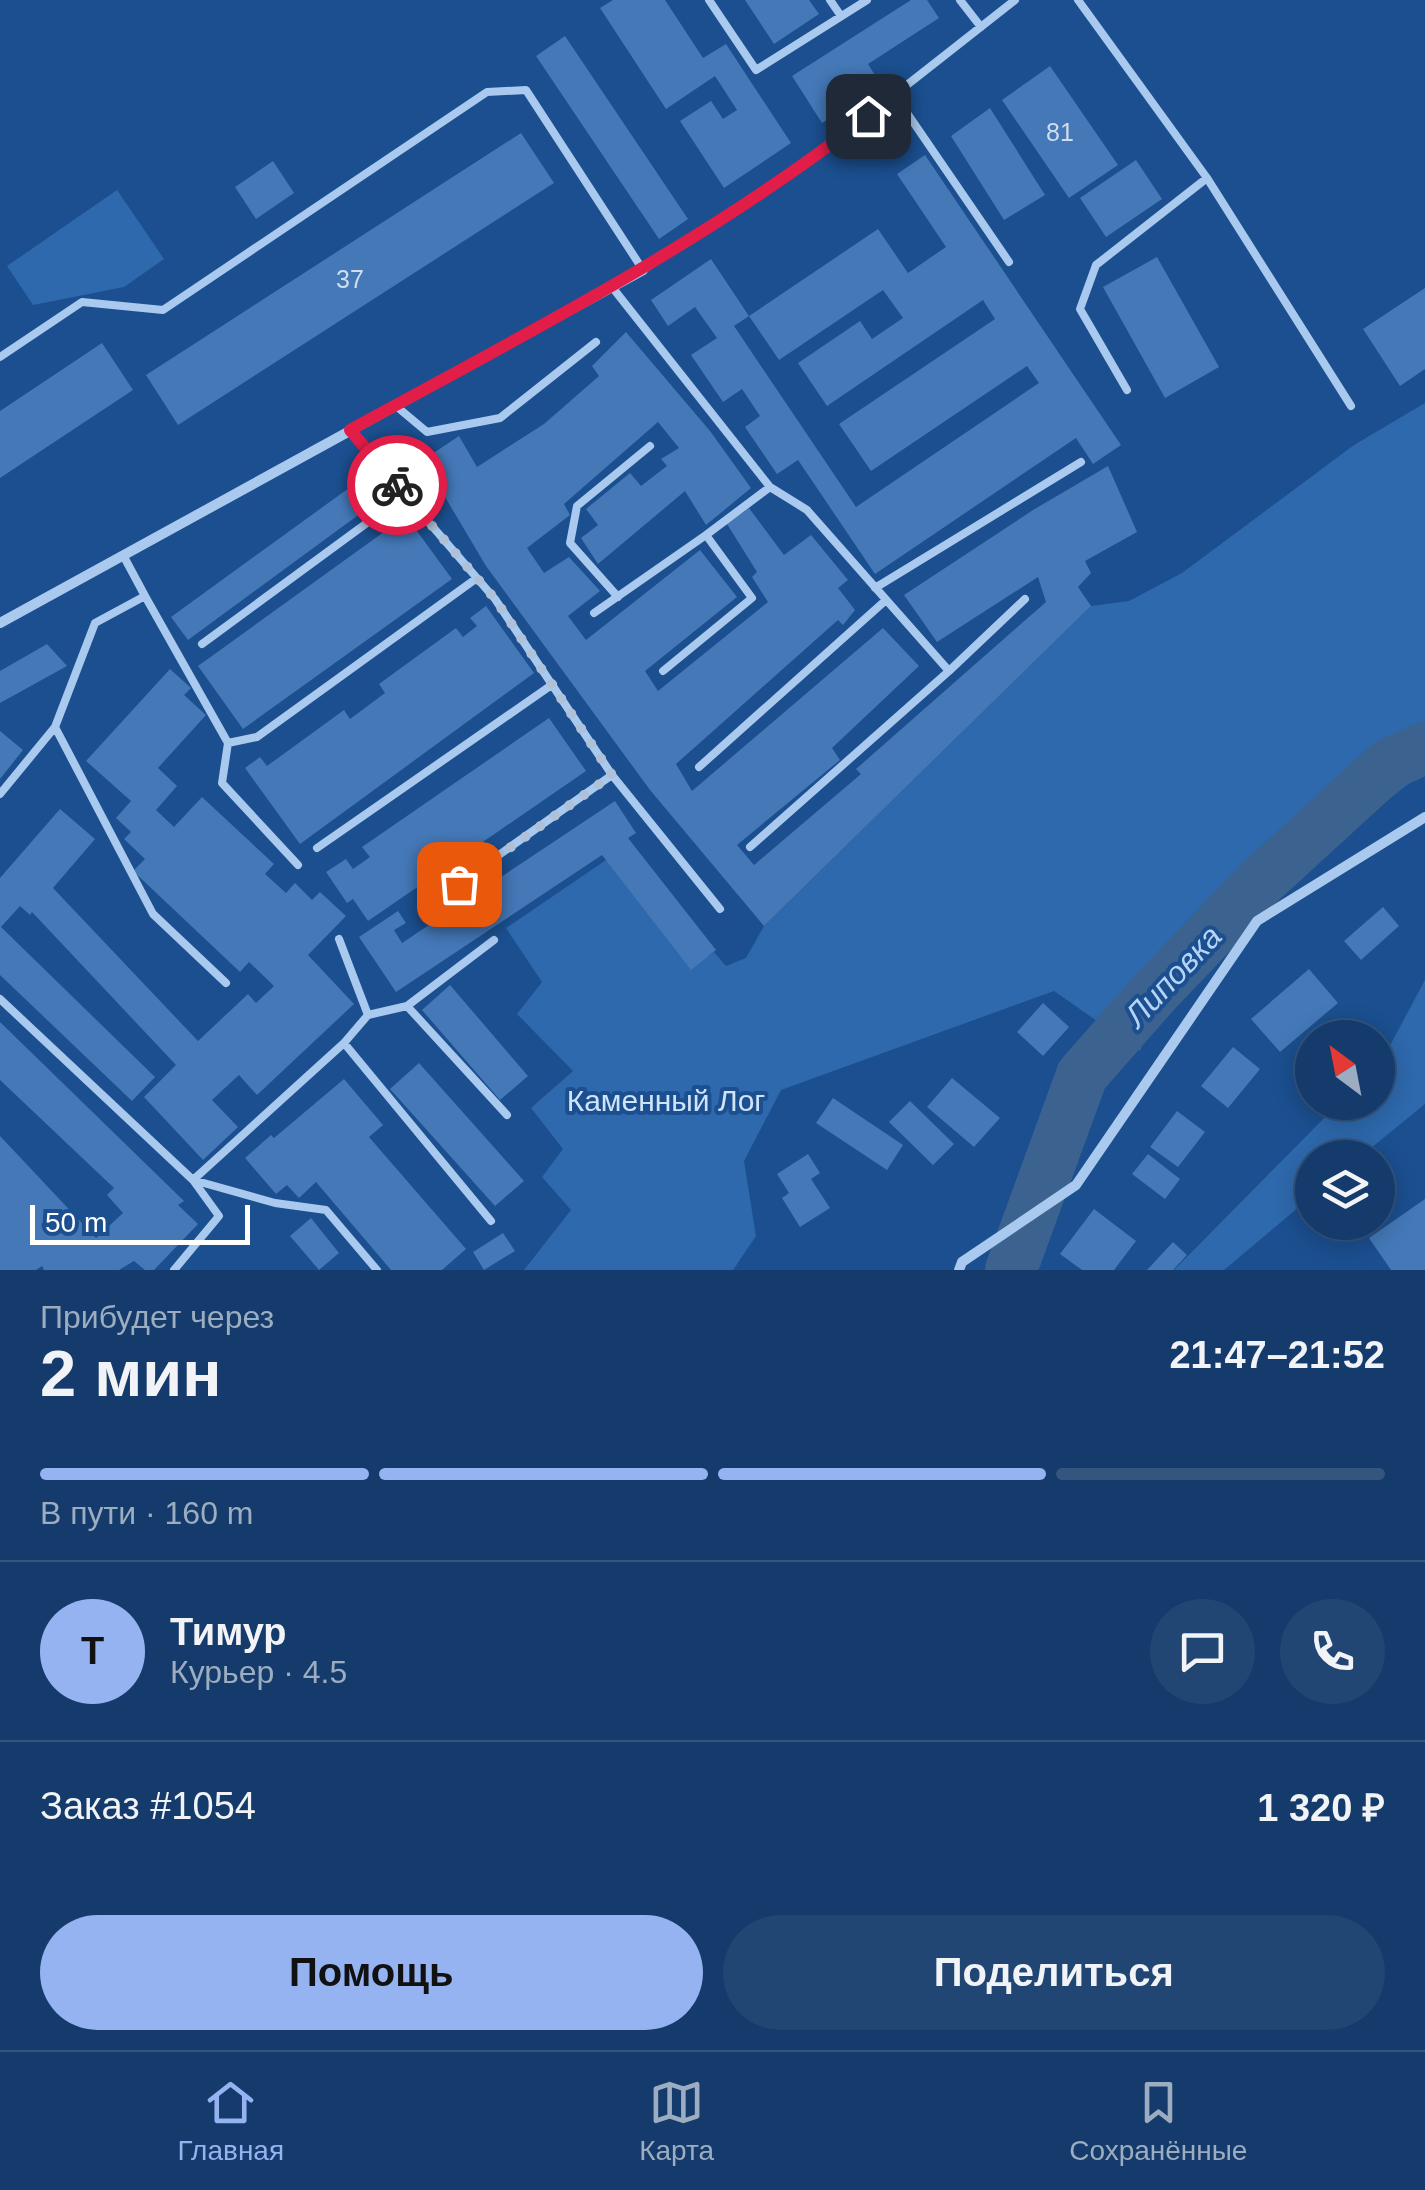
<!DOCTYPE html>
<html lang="ru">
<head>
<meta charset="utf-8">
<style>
  :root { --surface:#143b6b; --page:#214673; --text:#f1f3f6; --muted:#9dadc1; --line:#33557e; --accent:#95b2f1 }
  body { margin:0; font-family:Arial,sans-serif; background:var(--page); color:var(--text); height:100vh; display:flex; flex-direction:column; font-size:38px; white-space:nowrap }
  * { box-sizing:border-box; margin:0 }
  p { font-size:32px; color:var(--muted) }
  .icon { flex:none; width:55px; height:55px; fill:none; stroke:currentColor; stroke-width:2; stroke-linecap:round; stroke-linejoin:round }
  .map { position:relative; height:1270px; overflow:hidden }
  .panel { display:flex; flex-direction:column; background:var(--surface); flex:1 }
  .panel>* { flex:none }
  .needle { width:65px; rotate:328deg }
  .fabs { position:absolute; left:1295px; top:1020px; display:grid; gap:20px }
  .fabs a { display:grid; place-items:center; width:100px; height:100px; border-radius:50%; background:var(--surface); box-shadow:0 5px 25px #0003,0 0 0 2px var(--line); font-size:50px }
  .scale { position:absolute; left:30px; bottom:25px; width:220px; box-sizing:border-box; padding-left:10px; border:5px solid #fff; border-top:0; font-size:28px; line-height:35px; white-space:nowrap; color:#fff; -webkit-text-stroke:8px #1b4f8f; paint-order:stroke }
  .pin { position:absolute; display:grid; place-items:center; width:85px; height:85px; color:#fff; margin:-42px; border-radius:20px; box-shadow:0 5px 15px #0006 }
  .courier { position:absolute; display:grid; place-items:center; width:100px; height:100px; margin:-50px; border:8px solid #e11d48; border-radius:50%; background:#fff; color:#222; box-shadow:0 2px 12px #0007 }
  .head em { font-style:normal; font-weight:700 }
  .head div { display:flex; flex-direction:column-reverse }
  .head { display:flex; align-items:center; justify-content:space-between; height:170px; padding:0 40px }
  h1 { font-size:65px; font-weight:700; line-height:75px }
  .bar { display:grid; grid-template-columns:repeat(4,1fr); gap:15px 10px; align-content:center; height:120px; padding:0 40px }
  .bar i { height:12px; border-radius:8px; background:var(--line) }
  .bar .active { background:var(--accent) }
  .bar p { grid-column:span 4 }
  .line { display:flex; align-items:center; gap:25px; padding:0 40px; border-top:2px solid var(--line) }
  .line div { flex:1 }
  .round { display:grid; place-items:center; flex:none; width:105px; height:105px; border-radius:52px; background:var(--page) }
  .button { display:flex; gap:20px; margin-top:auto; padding:20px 40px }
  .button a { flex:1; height:115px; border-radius:60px; background:var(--accent); color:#111; font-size:40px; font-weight:700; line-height:115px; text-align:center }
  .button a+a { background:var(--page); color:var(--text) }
  .menu { display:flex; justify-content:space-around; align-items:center; height:140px; border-top:2px solid var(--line); background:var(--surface); font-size:28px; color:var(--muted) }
  .menu a { display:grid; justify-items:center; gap:5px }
  .menu .active { color:var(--accent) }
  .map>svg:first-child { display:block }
  .green { fill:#2e69ad }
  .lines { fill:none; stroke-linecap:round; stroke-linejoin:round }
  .river { stroke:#3c6290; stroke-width:52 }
  .building { fill:#4478b7; fill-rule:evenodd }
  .service { stroke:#a9c9ee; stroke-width:8 }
  .minor { stroke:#a9c9ee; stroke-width:10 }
  .done { stroke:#afc1d8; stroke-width:10; stroke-dasharray:0 18 }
  .route { stroke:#e11d48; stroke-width:12 }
  .labels { text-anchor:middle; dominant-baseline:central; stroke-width:8; stroke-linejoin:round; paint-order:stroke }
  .number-label { font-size:25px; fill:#d0dded }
  .park-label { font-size:30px; fill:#cfe3fa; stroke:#1b4f8f }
  .water-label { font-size:32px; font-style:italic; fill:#b5d3f5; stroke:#1b4f8f }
</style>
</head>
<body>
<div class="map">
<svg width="1425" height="1270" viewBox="0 0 1425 1270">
  <rect width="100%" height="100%" fill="#1b4f8f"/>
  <path class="green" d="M117 190 164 259 124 287 33 305 7 266Z
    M1425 403V771L1164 974 1140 1051 1054 991 781 1090 744 1161 756 1236 733 1270H524L571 1210 542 1177 563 1149 531 1108 573 1071 517 1014 542 982 506 928 609 858 694 966 714 952 726 966 746 958 764 926 1091 606 1129 601 1182 573 1354 445Z
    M1425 980V1104L1360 1157 1312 1158V1196L1224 1270H1174L1339 1103 1378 1102V1062L1387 1051Z"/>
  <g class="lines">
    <path class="river" d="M1011 1270 1082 1075 1155 992 1258 884 1389 764 1425 748"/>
  </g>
  <path class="building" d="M613 0H665L703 58 726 44 791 143 724 188 680 121 711 101 723 119 737 110 715 76 666 109 600 8Z
    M745 0H809L819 14 774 44Z
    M911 0H927L939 18 868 64 881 85 822 123 792 76Z
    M565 36 688 219 659 239 536 56Z
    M1050 66 1118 165 1069 198 1002 100Z
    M990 108 1045 195 1004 220 951 136Z
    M521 133 554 183 178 425 146 375Z
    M925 155 1121 445 1093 464 1076 438 875 574 798 460 777 474 745 427 760 416 742 389 723 402 691 355 717 338 695 307 668 326 651 300 711 259 749 316 878 229 908 273 946 247 897 174ZM883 290 903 318 872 339 860 321 798 363 827 406 983 300 995 319 839 424 871 471 1027 366 1039 383 856 507 734 326 749 316 779 360Z
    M1136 160 1162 199 1106 237 1080 198Z
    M273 161 294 193 256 219 235 187Z
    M1157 257 1219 367 1165 398 1103 287Z
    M1425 288V369L1400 386 1363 329Z
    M626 332 710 431 751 488 706 525 685 491 598 564 581 538 598 525 586 509 630 473 641 486 667 466 661 459 679 448 658 422 564 504 570 515 527 548 544 573 569 557 600 591 568 616 586 640 700 550 737 597 645 671 658 691 768 602 752 577 757 572 727 524 749 508 784 555 811 535 848 580 838 588 855 610 843 625 838 620 676 764 692 791 883 628 919 666 832 748 840 760 737 845 754 865 861 774 856 769 1046 602 1038 577 937 642 904 595 1033 510 1108 466 1137 532 1085 561 1091 573 1078 587 1091 606 764 926 650 790 486 566 423 460 459 436 477 467 544 424 599 376 592 366Z
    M102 343 133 390 0 478V411Z
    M371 472 387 494 188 640 171 617Z
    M406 516 452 579 243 729 198 666Z
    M486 606 534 673 300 844 245 768 260 757 267 766 344 710 350 719 385 693 379 684 456 628 463 637 477 626 470 618Z
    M47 644 67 666 0 703V671Z
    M170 669 191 688 184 695 206 715 158 768 177 786 156 810 174 827 202 797 274 864 265 874 286 893 295 883 312 900 320 892 346 916 308 955 354 1004 257 1095 239 1075 212 1100 238 1127 203 1160 144 1097 176 1065 32 912 30 915 20 906 1 927 155 1077 132 1101 0 975V878L60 809 95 839 53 888 198 1041 248 994 256 1003 274 986 249 962 240 972 133 871 145 859 124 839 131 832 116 818 131 801 86 761Z
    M549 718 586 771 368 921 353 899 347 903 326 872 346 859 353 869 370 857 362 847Z
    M0 731 23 750 0 779Z
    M615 801 636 833 628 838 716 950 691 970 602 855 396 992 359 937 398 911 406 923 394 930 402 943Z
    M1383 907 1399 926 1361 960 1344 941Z
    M1309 969 1338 1003 1280 1052 1251 1019Z
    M450 985 528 1076 500 1100 422 1010Z
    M1043 1003 1069 1027 1043 1056 1017 1032Z
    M0 1022 184 1201 178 1205 198 1224 154 1270H145L134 1261 119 1270H44L42 1266 36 1270H0V1136L96 1238 123 1213 107 1195 114 1188 0 1080Z
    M1233 1047 1260 1069 1228 1108 1201 1086Z
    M419 1063 524 1181 495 1206 390 1089Z
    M952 1078 1000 1118 974 1147 927 1107Z
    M344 1079 383 1125 369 1137 466 1249 442 1270H391L316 1182 299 1198 287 1185 276 1194 245 1158 271 1135 274 1138Z
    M833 1098 903 1145 887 1170 816 1123Z
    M910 1101 954 1144 933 1165 889 1122Z
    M1177 1111 1205 1132 1178 1167 1150 1147Z
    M808 1154 820 1173 811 1179 830 1208 800 1227 782 1198 789 1193 777 1174Z
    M1148 1154 1180 1179 1165 1199 1132 1174Z
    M1425 1199V1270H1391L1369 1238Z
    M1094 1209 1136 1241 1114 1270H1082L1060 1254Z
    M311 1218 339 1253 319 1270 290 1236Z
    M503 1233 515 1251 484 1270 473 1252Z
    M1173 1242 1187 1255 1173 1270H1147Z"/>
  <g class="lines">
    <path class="service" d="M709 0 756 70 867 0
      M830 0 841 16
      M960 0 981 27
      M1078 0 1207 178 1351 406
      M894 94 1009 262
      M612 287 770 487 807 510 949 671 750 847
      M0 357 82 302 163 310 487 92 526 90 643 270 814 158 1015 0
      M1127 390 1080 309 1096 265 1207 178
      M396 406 427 432 500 418 596 342
      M350 431 495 599 612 775 428 905
      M123 555 145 596
      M875 588 1081 462
      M618 597 570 543 577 506 650 446
      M594 613 706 535
      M202 644 405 495
      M663 671 752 598 706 535 770 487
      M949 671 1025 599
      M55 727 153 914 226 983
      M228 743 257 737 477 578
      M699 767 886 600
      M612 775 720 909
      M0 794 55 727 95 623 145 596 228 743 222 783 298 865
      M317 848 553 684
      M339 939 368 1015 344 1043
      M0 999 193 1180 219 1216 174 1270
      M407 1006 494 940
      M368 1015 407 1006 507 1115
      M377 1270 326 1210 275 1203 193 1180 344 1043 491 1221"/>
    <path class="minor" d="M0 623 643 270
      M959 1270 962 1262 1076 1185 1257 921 1425 817"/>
  </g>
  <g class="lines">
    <path class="done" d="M397 485 495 599 612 775 459 884"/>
    <path class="route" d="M397 485 350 430C529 332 707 242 868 116"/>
  </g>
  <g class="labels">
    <g class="number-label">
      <text x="1060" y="132">81</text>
      <text x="350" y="279">37</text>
    </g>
    <g class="park-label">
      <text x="666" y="1100">Каменный Лог</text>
    </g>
    <g class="water-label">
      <text transform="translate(1173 976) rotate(-47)">Липовка</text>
    </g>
  </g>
</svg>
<div class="fabs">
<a><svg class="needle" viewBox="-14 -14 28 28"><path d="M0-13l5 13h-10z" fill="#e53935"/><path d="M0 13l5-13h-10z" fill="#9dadc1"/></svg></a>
<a><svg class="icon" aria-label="layers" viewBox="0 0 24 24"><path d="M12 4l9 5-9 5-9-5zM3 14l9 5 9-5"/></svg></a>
</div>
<div class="scale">50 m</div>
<div class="pin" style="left:459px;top:884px;background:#ea580c"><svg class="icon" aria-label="bag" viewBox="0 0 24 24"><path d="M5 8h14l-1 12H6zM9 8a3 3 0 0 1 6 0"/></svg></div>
<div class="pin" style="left:868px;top:116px;background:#1f2937"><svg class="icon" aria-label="home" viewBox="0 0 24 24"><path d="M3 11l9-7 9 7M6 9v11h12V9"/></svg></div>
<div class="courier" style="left:397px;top:485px"><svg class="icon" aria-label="bike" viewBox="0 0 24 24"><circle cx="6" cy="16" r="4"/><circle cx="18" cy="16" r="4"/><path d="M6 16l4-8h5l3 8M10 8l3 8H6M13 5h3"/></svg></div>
</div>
<section class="panel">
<div class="head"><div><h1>2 мин</h1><p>Прибудет через</p></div><em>21:47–21:52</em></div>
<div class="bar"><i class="active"></i><i class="active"></i><i class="active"></i><i></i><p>В пути · 160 m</p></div>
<div class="line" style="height:180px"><b class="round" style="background:var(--accent);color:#111">Т</b><div><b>Тимур</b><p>Курьер · 4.5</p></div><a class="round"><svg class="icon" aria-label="chat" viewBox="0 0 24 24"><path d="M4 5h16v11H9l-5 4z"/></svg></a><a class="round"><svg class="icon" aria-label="phone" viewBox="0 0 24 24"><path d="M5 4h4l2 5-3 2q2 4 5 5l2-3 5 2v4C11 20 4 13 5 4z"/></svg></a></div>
<div class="line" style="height:130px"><div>Заказ #1054</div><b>1 320 ₽</b></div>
<div class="button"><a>Помощь</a><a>Поделиться</a></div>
</section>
<nav class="menu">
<a class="active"><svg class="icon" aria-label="home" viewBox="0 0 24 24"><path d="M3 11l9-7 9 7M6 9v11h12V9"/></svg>Главная</a>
<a><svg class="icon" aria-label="map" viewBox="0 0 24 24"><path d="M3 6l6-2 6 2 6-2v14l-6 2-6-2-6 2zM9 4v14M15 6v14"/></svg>Карта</a>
<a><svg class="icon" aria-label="saved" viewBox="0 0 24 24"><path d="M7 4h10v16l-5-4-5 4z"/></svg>Сохранённые</a>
</nav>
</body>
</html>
